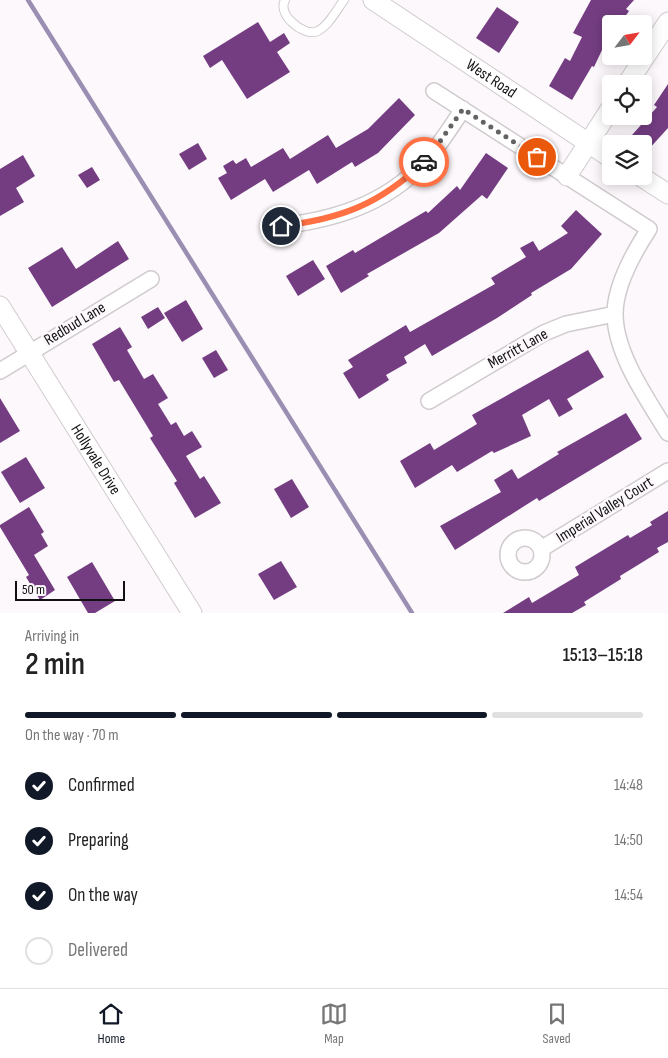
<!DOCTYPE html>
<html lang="en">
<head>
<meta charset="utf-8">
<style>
  :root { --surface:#fff; --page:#f6f6f6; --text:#222; --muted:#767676; --line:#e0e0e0; --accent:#111827 }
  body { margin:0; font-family:"Sofia Sans Condensed",sans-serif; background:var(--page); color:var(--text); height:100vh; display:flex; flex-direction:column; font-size:19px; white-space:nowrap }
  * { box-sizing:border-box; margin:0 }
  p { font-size:16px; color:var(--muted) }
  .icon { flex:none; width:28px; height:28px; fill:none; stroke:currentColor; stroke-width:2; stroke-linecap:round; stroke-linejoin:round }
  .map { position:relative; height:613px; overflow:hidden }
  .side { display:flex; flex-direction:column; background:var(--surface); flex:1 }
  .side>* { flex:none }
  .needle { width:32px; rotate:59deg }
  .buttons { position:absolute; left:602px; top:15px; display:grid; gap:10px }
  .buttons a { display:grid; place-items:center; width:50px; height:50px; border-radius:5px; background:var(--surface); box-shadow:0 2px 12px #0003; font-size:25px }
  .scale { position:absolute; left:15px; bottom:12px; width:110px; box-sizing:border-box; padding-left:5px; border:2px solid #121112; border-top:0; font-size:14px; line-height:18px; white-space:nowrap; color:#121112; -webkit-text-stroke:4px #fdf8fb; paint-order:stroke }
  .pin { position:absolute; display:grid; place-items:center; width:42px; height:42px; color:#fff; margin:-21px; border:2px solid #fff; border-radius:50%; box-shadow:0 1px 5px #0007 }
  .courier { position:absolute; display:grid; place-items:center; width:50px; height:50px; margin:-25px; border:4px solid #ff7043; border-radius:50%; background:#fff; color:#222; box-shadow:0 1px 6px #0007 }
  .headline em { font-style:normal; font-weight:600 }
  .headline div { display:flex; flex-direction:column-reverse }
  .headline { display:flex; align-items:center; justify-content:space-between; height:85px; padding:0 25px }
  h1 { font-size:32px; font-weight:600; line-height:38px }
  .bar { display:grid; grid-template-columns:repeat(4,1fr); gap:8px 5px; align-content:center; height:60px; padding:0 25px }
  .bar i { height:6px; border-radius:4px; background:var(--line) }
  .bar .current { background:var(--accent) }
  .bar p { grid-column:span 4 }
  ol { padding:0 25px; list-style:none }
  li { display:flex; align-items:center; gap:15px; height:55px }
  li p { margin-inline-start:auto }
  li .icon { padding:5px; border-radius:50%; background:var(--accent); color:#fff; stroke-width:4 }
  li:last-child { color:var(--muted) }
  li i { width:28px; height:28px; border:2px solid var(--line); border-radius:50% }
  .dock { display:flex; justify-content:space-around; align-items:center; height:70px; border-top:1px solid var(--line); background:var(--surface); font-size:14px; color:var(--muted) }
  .dock a { display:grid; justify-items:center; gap:2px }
  .dock .current { color:var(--accent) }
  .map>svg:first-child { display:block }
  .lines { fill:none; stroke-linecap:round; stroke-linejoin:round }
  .stream { stroke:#9a8eb3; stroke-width:4.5 }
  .building { fill:#743d82 }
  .service-casing { stroke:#d0cbce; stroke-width:10 }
  .minor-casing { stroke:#d0cbce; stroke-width:18 }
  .tertiary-casing { stroke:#d0cbce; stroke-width:21 }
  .service { stroke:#fff; stroke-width:8 }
  .minor { stroke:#fff; stroke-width:15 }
  .tertiary { stroke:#fff; stroke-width:19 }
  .done { stroke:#646264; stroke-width:5; stroke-dasharray:0 9 }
  .route { stroke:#ff7043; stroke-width:6 }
  .labels { text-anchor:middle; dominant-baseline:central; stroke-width:5; stroke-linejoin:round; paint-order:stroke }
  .street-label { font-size:16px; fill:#121112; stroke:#fdf8fb }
</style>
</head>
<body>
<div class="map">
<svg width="668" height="613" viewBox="0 0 668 613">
  <rect width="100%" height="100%" fill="#fdf8fb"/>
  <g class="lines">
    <path class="stream" d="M28 0 412 613"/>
  </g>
  <path class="building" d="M591 0H634L626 9 629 11 620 24H611V31L594 67 592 66 572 100 549 86 565 58 570 61 582 37 573 33Z
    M497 7 519 22 499 53 476 38Z
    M258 22 270 42 284 33 290 43 277 52 290 72 247 99 222 60 210 68 203 56Z
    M668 84V128L648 150 632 135 657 107 654 105Z
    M399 98 415 115 378 153 355 167 352 162 317 184 309 170 273 192 265 179 231 200 218 178 227 173 223 166 233 160 236 164 246 158 251 167 283 148 290 159 328 135 336 148 368 129Z
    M198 143 207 159 189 170 179 154Z
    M486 153 508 168 487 199 482 195 439 233 367 274 369 276 341 293 326 266 353 250 355 253 426 211 428 213 457 186 460 190Z
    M23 155 35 176 16 188 24 202 0 216V169Z
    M92 167 100 180 87 188 78 175Z
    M576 210 602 234 571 269 531 293 532 295 497 318 432 356 425 344 404 357 407 363 386 375 389 380 359 399 343 373 353 367 348 360 406 325 410 332 495 284 491 278 526 257 520 248 533 241 539 251 568 233 561 226Z
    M118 241 129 259 52 307 28 268 62 247 76 269Z
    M313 260 325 279 298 296 286 276Z
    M186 300 203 329 182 342 164 313Z
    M158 307 165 318 148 329 141 317Z
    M120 327 132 347 127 350 144 379 153 374 168 398 158 404 171 425 176 422 184 436 192 431 202 447 186 456 200 479 204 476 221 503 195 518 174 483 177 481 150 438 153 436 119 380 114 382 92 344Z
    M216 350 228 370 214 378 202 358Z
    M588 350 604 377 567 399 573 409 559 417 549 399 522 415 531 436 494 453 492 451 457 472 452 465 415 488 400 461 430 443 434 450 477 424 472 415Z
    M0 398 20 431 0 443Z
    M626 413 642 439 539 501 537 498 455 550 440 526 501 492 494 480 512 469 518 479 559 454 557 452Z
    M26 457 45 488 20 503 1 472Z
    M292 479 309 507 291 518 274 489Z
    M29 507 44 532 41 534 48 546 34 555 55 590 40 600 26 577 29 575 0 527V525Z
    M668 511V542L657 548 659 552 620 576 621 579 584 602 586 605 572 613H503L529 597 532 603 579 575 575 567 628 535 630 538 652 525 650 522Z
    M281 561 297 587 274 600 258 574Z
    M92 562 115 601 95 613H88L67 577Z"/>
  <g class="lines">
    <defs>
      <path id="service" d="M285 0C277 15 303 35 315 32 327 29 337 9 344 0"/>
      <path id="minor" d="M434 91 649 229C634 252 615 285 615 314 615 354 648 400 668 433
        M281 226C340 219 394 201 432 153 443 140 453 124 463 109
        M0 371 151 279
        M429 401 544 333 566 324 615 314
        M508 555a17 17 0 1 1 34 0a17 17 0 1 1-34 0Z
        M541 549 668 471"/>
      <g id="tertiary">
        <path id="s1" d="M373 0 611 158"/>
        <path d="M627 84 668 22"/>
        <path d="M567 176 611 108"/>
        <path d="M640 176 668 194"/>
        <path id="s2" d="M0 306 192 613"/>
      </g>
    </defs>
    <use href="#service" class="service-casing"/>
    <use href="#minor" class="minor-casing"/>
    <use href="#tertiary" class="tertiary-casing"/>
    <use href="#service" class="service"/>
    <use href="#minor" class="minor"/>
    <use href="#tertiary" class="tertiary"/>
  </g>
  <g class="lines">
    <path class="done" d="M424 162 431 154 463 109 537 157"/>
    <path class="route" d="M281 226C341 219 380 204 424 162"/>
  </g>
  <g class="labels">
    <g class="street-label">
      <text stroke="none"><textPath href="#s1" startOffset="142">West Road</textPath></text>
      <text transform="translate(75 324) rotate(-31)">Redbud Lane</text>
      <text transform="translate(518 349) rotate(-29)">Merritt Lane</text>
      <text stroke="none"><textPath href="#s2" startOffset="181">Hollyvale Drive</textPath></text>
      <text transform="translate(605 510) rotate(-32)">Imperial Valley Court</text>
    </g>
  </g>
</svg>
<div class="buttons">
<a><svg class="needle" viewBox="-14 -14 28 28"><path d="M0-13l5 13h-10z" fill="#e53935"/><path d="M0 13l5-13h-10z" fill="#767676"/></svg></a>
<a><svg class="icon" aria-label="locate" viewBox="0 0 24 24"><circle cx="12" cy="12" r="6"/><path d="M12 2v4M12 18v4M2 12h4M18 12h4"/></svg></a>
<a><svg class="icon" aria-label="layers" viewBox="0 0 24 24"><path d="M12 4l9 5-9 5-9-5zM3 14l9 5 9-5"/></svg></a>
</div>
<div class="scale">50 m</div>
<div class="pin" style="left:537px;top:157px;background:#ea580c"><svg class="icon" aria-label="bag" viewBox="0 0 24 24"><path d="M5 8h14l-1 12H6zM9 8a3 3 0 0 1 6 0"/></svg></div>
<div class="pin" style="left:281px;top:226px;background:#1f2937"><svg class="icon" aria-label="home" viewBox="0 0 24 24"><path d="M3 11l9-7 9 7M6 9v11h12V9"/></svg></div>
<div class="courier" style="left:424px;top:162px"><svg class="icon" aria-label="car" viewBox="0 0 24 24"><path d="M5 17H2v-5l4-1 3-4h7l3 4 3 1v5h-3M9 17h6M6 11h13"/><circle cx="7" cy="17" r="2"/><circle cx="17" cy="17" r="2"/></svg></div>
</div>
<section class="side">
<div class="headline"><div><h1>2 min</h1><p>Arriving in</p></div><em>15:13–15:18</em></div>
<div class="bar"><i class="current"></i><i class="current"></i><i class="current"></i><i></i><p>On the way · 70 m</p></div>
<ol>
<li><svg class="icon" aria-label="check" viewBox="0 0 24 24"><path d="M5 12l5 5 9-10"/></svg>Confirmed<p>14:48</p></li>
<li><svg class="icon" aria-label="check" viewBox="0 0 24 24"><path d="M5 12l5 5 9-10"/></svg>Preparing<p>14:50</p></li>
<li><svg class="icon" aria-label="check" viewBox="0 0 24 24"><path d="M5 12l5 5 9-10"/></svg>On the way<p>14:54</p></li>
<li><i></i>Delivered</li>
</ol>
</section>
<nav class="dock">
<a class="current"><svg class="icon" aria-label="home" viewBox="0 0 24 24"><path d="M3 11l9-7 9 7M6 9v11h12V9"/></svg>Home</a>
<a><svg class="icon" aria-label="map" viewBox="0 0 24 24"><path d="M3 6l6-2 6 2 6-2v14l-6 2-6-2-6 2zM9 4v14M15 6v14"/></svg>Map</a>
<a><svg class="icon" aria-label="saved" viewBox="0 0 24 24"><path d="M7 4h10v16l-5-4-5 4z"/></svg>Saved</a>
</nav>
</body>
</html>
